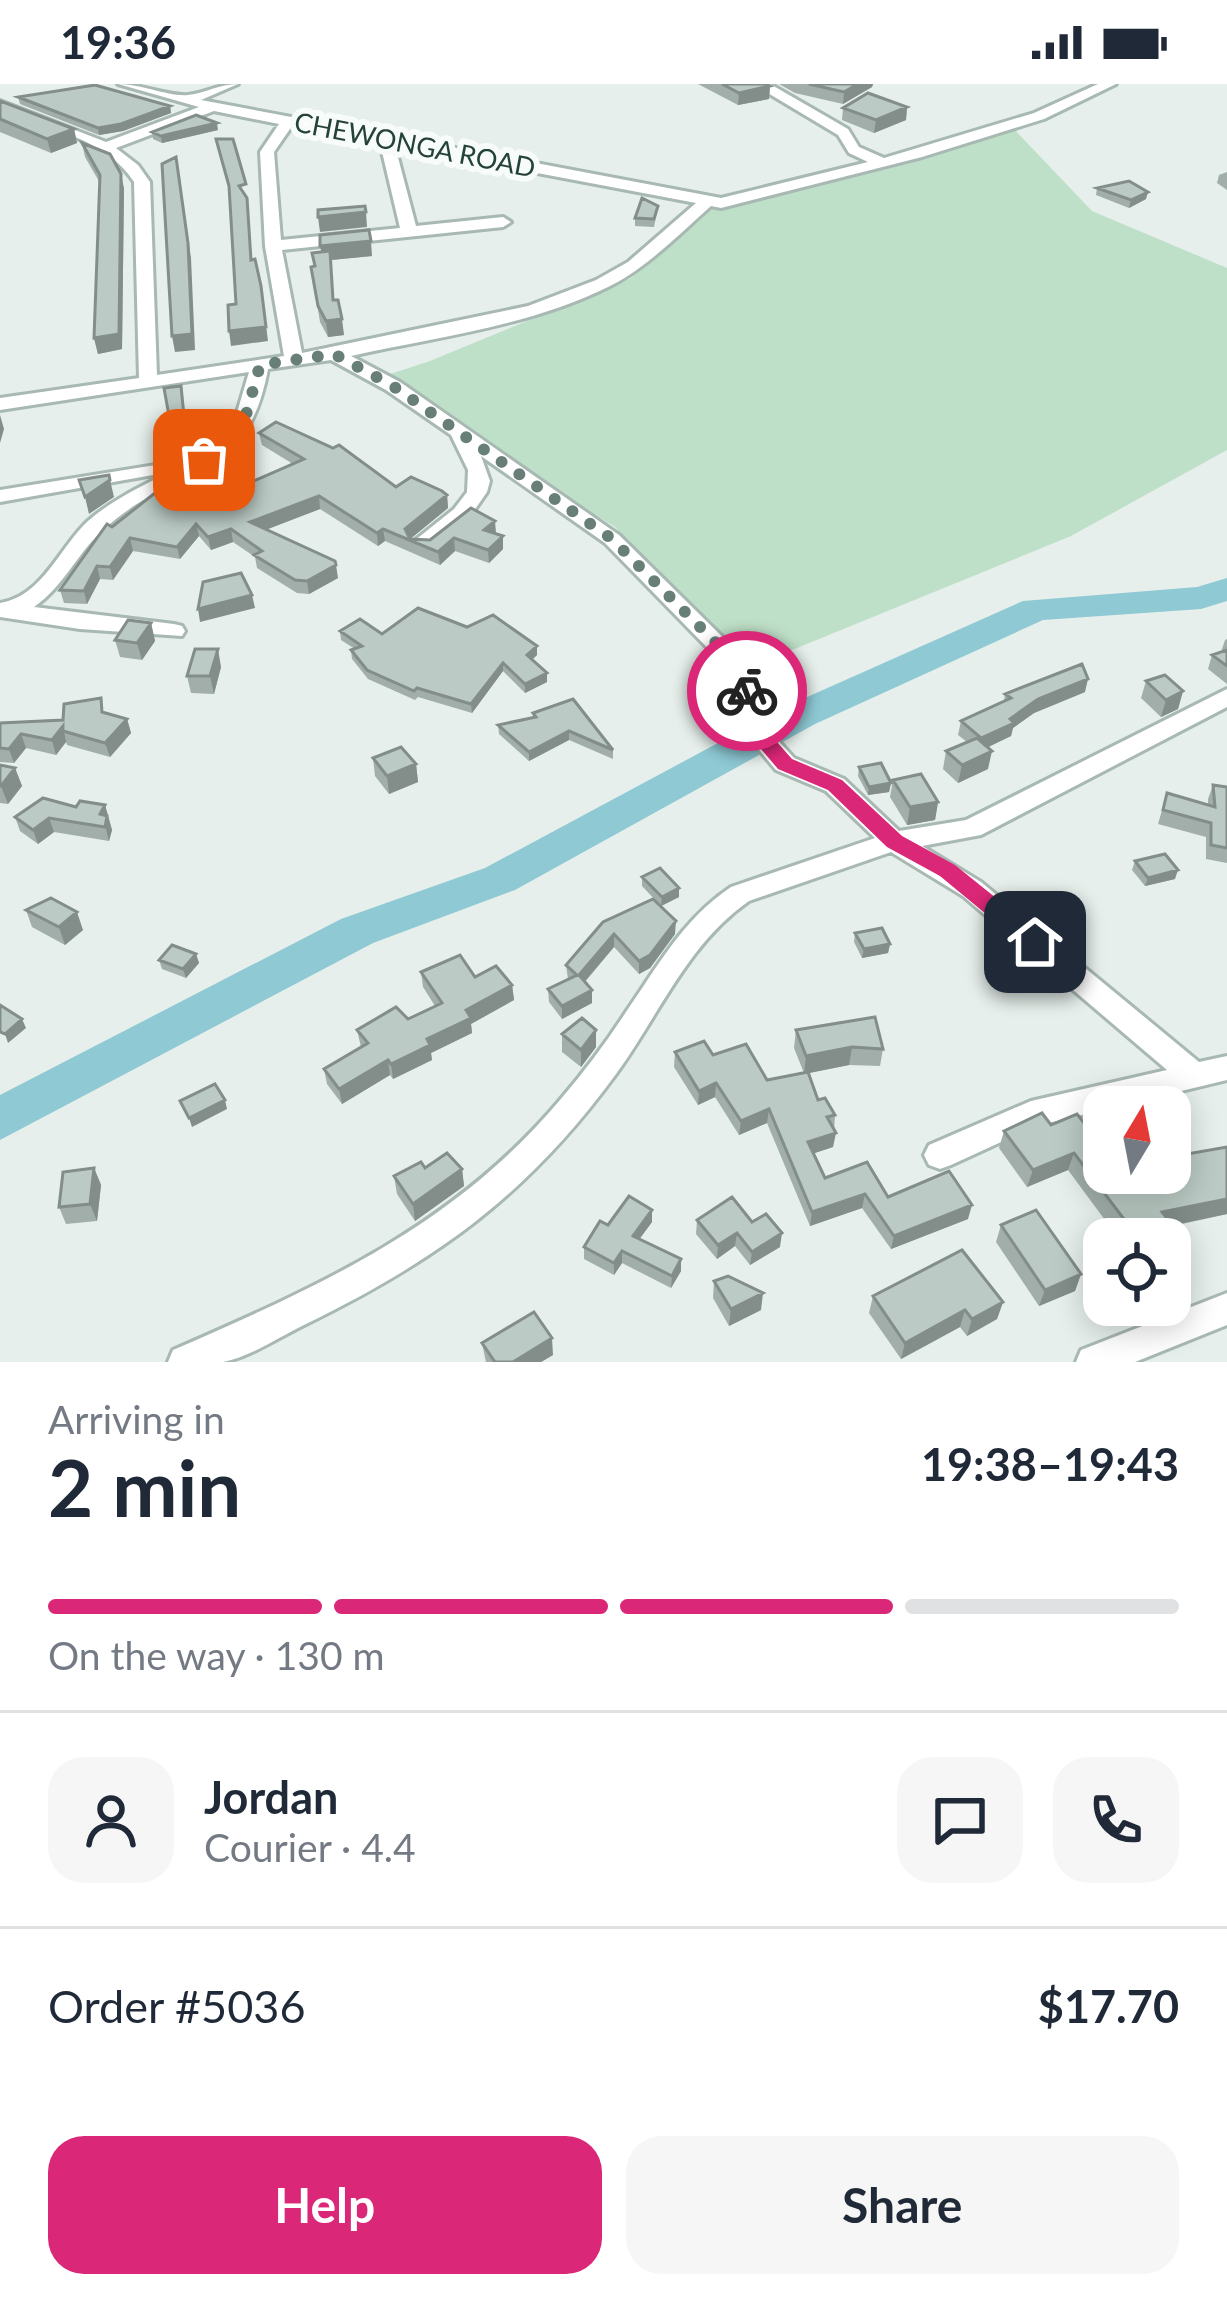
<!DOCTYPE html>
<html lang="en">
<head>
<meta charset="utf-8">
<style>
  :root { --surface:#fff; --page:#f6f6f7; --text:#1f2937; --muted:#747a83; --line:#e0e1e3; --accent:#db2777 }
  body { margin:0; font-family:Lato,sans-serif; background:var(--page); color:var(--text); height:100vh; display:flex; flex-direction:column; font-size:45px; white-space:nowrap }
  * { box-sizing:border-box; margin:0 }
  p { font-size:39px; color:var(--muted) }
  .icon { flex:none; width:66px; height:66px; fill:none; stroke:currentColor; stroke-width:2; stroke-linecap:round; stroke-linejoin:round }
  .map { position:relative; height:1278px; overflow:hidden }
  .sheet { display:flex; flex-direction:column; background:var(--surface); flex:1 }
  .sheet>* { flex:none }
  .needle { width:78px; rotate:10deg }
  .controls { position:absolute; left:1083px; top:1002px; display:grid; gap:24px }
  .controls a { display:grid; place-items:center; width:108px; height:108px; border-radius:24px; background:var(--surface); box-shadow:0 6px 30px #0003; font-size:60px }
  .pin { position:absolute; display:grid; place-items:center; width:102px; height:102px; color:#fff; margin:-51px; border-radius:24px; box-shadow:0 6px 18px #0006 }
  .courier { position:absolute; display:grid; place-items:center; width:120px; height:120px; margin:-60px; border:9px solid #db2777; border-radius:50%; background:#fff; color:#222; box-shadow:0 3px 15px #0007 }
  .summary em { font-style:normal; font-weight:700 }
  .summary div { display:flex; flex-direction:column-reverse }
  .summary { display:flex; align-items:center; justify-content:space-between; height:204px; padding:0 48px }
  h1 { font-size:78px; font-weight:700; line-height:90px }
  .bar { display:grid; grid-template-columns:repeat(4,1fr); gap:18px 12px; align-content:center; height:144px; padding:0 48px }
  .bar i { height:15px; border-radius:9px; background:var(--line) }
  .bar .active { background:var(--accent) }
  .bar p { grid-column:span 4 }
  .line { display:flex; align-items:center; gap:30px; padding:0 48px; border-top:3px solid var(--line) }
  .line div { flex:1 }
  .round { display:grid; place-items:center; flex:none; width:126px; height:126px; border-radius:36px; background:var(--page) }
  .cta { display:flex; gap:24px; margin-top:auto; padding:24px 48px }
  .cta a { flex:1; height:138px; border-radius:36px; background:var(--accent); color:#fff; font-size:48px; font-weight:700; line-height:138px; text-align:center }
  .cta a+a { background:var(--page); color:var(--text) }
  .status { display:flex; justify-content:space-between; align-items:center; height:84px; padding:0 60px; background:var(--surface); direction:ltr }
  .status svg { height:33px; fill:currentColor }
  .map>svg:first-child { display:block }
  .green { fill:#bfe0c8 }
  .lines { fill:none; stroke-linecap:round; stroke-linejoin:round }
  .river { fill:#8ec9d4; fill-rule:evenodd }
  .minor-casing { stroke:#a8b8b2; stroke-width:6 }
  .minor { fill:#fff; fill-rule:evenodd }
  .wall { fill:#a1aea9 }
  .shaded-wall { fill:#838d89 }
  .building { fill:#bbcac4; stroke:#838d89; stroke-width:3 }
  .route { fill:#db2777 }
  .done { stroke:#687f78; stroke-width:12; stroke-dasharray:0 21.6 }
  .labels { text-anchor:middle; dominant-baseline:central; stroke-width:12; stroke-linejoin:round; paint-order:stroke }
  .far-street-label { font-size:27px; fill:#24423a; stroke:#f7fbf9 }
</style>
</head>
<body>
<div class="status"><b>19:36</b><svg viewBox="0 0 49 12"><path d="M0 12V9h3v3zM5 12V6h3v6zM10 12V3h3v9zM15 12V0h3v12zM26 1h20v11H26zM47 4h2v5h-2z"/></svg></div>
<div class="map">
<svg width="1227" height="1278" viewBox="0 0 1227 1278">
  <rect width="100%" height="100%" fill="#e6efeb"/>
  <path class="green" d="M1012 43 1092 127 1227 184V366L1071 452 743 586 615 443 372 296 430 277 631 194 708 124Z"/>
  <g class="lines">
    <path class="river" d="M1227 494V517L1201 525 1043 536 815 640 515 806 373 859 0 1056V1011L341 835 485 784 787 622 1023 517 1197 503Z"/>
    <defs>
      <path id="minor" d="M118 0C141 0 170 13 188 11 206 9 219 0 238 0L201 16 721 114 868 78 849 69 838 51 753 0H770L848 45 859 63 884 74 1034 29 1098 0H1116L1044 35 922 73 721 124 711 122C679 150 648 183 610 202 531 242 436 253 351 272L400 298 619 451 753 583 761 603 754 630 794 674 844 695 899 747 966 736 1227 605V623L981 751 922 762 981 798 1199 978 1227 972V996L1036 1042 951 1081 940 1085 929 1081 924 1071 929 1061 1031 1017 1167 986 963 812 891 768 749 817C688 859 659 931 616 990 528 1110 439 1175 306 1240 281 1252 250 1273 223 1278 206 1278 185 1278 168 1278L173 1266C320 1202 454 1142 560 1016 584 988 606 959 626 928 658 882 683 835 731 803L875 754 826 707 776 686 730 631 737 603 734 591 605 459 481 372 490 397 487 408 469 434 428 465H414L410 461 414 457 454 425 467 408 468 386 451 351 386 306 331 276 268 285C246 405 174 379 102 447 77 470 63 503 34 523L174 540 182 542 185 547 182 552 80 545 0 533V519C43 512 59 464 88 437 112 416 142 402 170 388L0 418V406L193 375 233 342 249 288 0 326V314L139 294 134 98C107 55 45 43 0 26V17L106 58 199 23ZM214 27 279 40 260 68 265 162 284 272 157 291 150 98 138 81 116 64ZM292 42 380 59 400 144 281 156 274 68ZM395 62 696 119 628 178 596 196 528 222 302 269 282 166 503 143 511 138 503 133 416 142Z
        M1227 1209V1241L1135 1278H1076L1081 1266Z"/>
    </defs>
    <use href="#minor" class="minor-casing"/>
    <use href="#minor" class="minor"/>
  </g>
  <path class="wall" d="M698 0H766L770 2 769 15 738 21Z
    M779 0H873L872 3 843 20 795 9Z
    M18 13 170 22 171 29 123 47 99 51 20 20Z
    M0 17 74 45 77 59 51 69 0 48Z
    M907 23 906 36 874 49 842 36 843 24Z
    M218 46 162 59 153 55 152 48Z
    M82 59 121 90 124 105 122 265 98 270 94 254 100 99 85 73Z
    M1227 88V106L1217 99 1219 91Z
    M1097 104 1146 115 1129 124 1096 111Z
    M658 122 654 143 635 142V134Z
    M312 169 372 172 331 176 334 216 344 251 328 253 320 238 311 183 314 182Z
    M259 349 396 403 447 411 448 424 410 455 430 456 495 450 503 452V465L489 479 455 467 440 481 385 457 378 462 320 425 266 445 338 494 309 510 297 509 257 484 255 473 233 458 211 466 199 452 180 475 133 467 113 496 100 495 87 520 64 519 60 506 112 443 174 415 240 403 293 380 262 361Z
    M151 539 155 557 142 576 120 573 115 556Z
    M467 543 537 562V571L532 576 547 589V598L525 609 503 587 472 629 418 613 415 616 368 595 352 575 351 566 355 565 341 556 340 547 382 550Z
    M1227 555V600L1208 585 1212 571 1221 568 1225 556Z
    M221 583 214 610 191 609 187 592Z
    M1146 597 1183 607 1178 625 1161 633 1141 614Z
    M1085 608 1034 629 1013 644 1011 652 988 663V685L958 699 943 685 946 667 967 658 958 651 961 637 1004 617 1005 610Z
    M105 629 127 635 131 649 110 673 67 661 66 658 56 671 26 664 14 679 0 678V639L63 636Z
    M533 629 613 666V675L569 656 529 677 499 650 498 641 533 634Z
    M373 674 416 680 418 698 389 710 375 692Z
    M0 681 15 684 22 702 8 720 0 719Z
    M859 683 891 699 889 708 868 711 858 692Z
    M893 696 938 718 935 736 907 741 890 713Z
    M1213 701 1227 703V779L1206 775V753L1158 740 1167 709 1208 721V715Z
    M105 721 112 746 109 757 54 748 38 760 20 747 15 733 76 723Z
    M1135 777 1175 795 1145 802 1132 786Z
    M642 793 679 813 661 822 642 802Z
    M26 826 83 846 65 861 32 843Z
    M603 838 675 850 650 884 639 890 614 863 585 898 592 919 562 935 549 918 548 905 568 895 566 881Z
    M855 849 890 860 888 869 862 874 854 858Z
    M196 870 199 879 186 894 162 885 159 876Z
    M421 888 475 893 512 901 514 916 471 940 472 949 431 969 432 976 393 995 390 991 342 1020 327 1000 324 985 361 963 357 946 408 935 435 922 423 903Z
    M596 946V963L581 983 562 968V950Z
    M796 946 883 965 880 982 849 981 809 989 818 1016 835 1031 833 1063 814 1069 825 1094 968 1135 891 1165 862 1124 810 1142 767 1039 739 1051 715 1013 698 1021 674 983 675 968 767 996 804 989 794 964Z
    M1051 1041 1104 1089 1138 1097 1156 1094 1157 1089H1170L1227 1063V1130L1173 1142 1170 1155H1119L1068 1086 1027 1103 999 1064 1004 1047Z
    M94 1084 101 1101 97 1137 66 1140 59 1123Z
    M462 1085 464 1102 415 1137 397 1110 394 1092Z
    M652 1126V1138L639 1155 681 1187 671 1204 622 1179 614 1191 584 1175V1163L608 1141Z
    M697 1136 752 1138 780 1163 750 1181 735 1162 717 1175 696 1150Z
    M1001 1141 1081 1190 1075 1207 1039 1222 996 1158Z
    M714 1197 761 1226 729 1242 713 1214Z
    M873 1212 1003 1218 997 1235 967 1252 960 1243 901 1275 869 1229Z
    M482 1259 553 1271 541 1278H486Z"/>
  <path class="shaded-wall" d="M858 0H873L872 3 843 20 844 8Z
    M770 2 769 15 738 21 739 9Z
    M170 22 171 29 123 47 99 51 98 44Z
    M907 23 906 36 874 49 876 36Z
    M217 39 218 46 162 59 161 52Z
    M74 45 77 59 51 69 47 55Z
    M176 73 191 174 195 266 175 268 172 252Z
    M121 90 124 105 122 265 98 270 94 254Z
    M1148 108 1146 115 1129 124 1131 116Z
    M366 128 367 143 320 148 318 133Z
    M371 157 372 172 331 176 335 232 320 162Z
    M261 202 268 257 231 262 229 247Z
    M342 235 344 251 328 253 326 237Z
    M181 302 190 368 176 370 173 354Z
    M0 331 4 345 0 359Z
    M110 396 114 413 89 430 85 413Z
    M447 411 448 424 409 456 405 445Z
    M319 412 320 425 253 451 250 438Z
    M495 437 496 449 484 446Z
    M196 440 199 452 180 475 177 463Z
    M231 445 233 458 211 466 208 453Z
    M383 445 385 457 378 462 377 449Z
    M503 452V465L489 479 488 466Z
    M130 454 133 467 113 496 110 483Z
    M454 454 455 467 440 481 438 468Z
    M336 481 338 494 309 510 307 497Z
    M97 482 100 495 87 520 84 507Z
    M252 511 255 524 200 538 198 525Z
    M151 539 155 557 142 576 137 559Z
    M537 562V571L527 580V571Z
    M218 565 221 583 214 610 210 592Z
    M503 579V587L472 629 471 620Z
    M547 589V598L525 609V600Z
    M1088 595 1085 608 1034 629 1013 644 1011 652 978 668 981 654 1038 615Z
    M1183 607 1178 625 1161 633 1166 616Z
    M127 635 131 649 110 673 105 659Z
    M63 642 66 658 56 671 52 656Z
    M569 647V656L529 677V668Z
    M21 650 26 664 14 679 9 665Z
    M992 667 988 685 958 699 962 681Z
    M416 680 418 698 389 710 387 692Z
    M15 684 22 702 8 720 1 702Z
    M891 699 889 708 868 711 869 703Z
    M938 718 935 736 907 741 910 723Z
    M105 721 112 746 109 757 105 741 104 744 100 730Z
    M49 734 54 748 38 760 33 746Z
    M1178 786 1175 795 1145 802 1148 794Z
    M679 804V813L661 822 662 813Z
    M77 828 83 846 65 861 59 843Z
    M676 837 675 850 650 884 639 890V877Z
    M614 850V863L579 904V891Z
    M890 860 888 869 862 874 864 865Z
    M196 870 199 879 186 894 183 885Z
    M512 901 514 916 471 940 472 949 431 969 432 976 393 995 391 980 466 926Z
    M592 906V919L562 935V922Z
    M22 935 26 944 8 959 5 950Z
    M596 946V963L581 983V966Z
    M852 963 849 981 804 990 806 972Z
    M388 976 390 991 342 1020 339 1005Z
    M716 999 715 1013 698 1021 699 1007Z
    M225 1016 227 1025 192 1043 189 1034Z
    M769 1025 767 1039 739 1051 741 1037Z
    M836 1049 833 1063 806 1072 808 1058Z
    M1074 1069 1068 1086 1027 1103 1033 1086Z
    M94 1084 101 1101 97 1137 90 1120Z
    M462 1085 464 1102 415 1137 413 1120Z
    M865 1110 862 1124 810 1142 812 1128Z
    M1227 1115V1130L1155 1145 1162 1128Z
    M972 1121 968 1135 891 1165 894 1152Z
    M652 1126V1138L633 1164V1152Z
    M1177 1147 1170 1163V1155H1159Z
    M737 1149 735 1162 717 1175 718 1161Z
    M782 1149 780 1163 750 1181 752 1168Z
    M622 1167V1179L614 1191V1179Z
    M681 1175V1187L671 1204 672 1192Z
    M1081 1190 1075 1207 1039 1222 1045 1206Z
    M763 1209 761 1226 729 1242 731 1225Z
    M1003 1218 997 1235 967 1252 972 1235Z
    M965 1226 960 1243 901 1275 905 1259Z
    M552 1254 553 1271 541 1278H513Z"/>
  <path class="building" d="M722 0H766L770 2 739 9Z
    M809 0H858L844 8Z
    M95 1 170 22 121 40 98 44 18 13Z
    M868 9 907 23 876 36 843 24Z
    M0 17 74 45 47 55 0 35Z
    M196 31 217 39 161 52 152 48Z
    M216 55H233L246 100 239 102 247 114 251 176 255 175 261 202 266 243 229 247 228 221 236 220 229 102Z
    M82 59 110 70 121 90 119 250 94 254 100 91Z
    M176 73 188 159 192 250 172 252 162 80Z
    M1129 97 1148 108 1131 116 1097 104Z
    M642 114 658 122 654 135 635 134Z
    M365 122 366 128 318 133V126Z
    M369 146 371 157 320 162V151Z
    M330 167 333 216H338L342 235 326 237 318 222 311 183 315 182 312 169Z
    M181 302 186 352 173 354 164 304Z
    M276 338 333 364 339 361 396 403 411 393 442 407 447 411 405 445 410 455 430 456 471 424 495 437 484 446 503 452 488 466 454 454 438 468 383 445 377 449 319 412 250 438 335 477 336 481 307 497 295 496 254 471 262 467 231 445 208 453 196 440 177 463 130 454 110 483 97 482 84 507 60 506 107 440 112 443 155 409 174 415 239 399 240 403 304 375 259 349Z
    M109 391 110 396 85 413 79 396Z
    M241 489 252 511 198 525 203 498Z
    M418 524 467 543 493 531 537 562 527 571 547 589 525 600 503 579 471 620 417 604 414 607 367 586 351 566 362 562 340 547 360 535 382 550Z
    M128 536 151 539 137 559 115 556Z
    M195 565H218L210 592H187Z
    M1227 566V582L1212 571Z
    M1082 580 1088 595 1038 615 1010 635 1014 639 981 654 961 637 1011 614 1005 610Z
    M1165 591 1183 607 1166 616 1146 597Z
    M101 614 102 628 127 635 105 659 63 647V642L52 656 21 650 9 665 0 664V639L63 636 64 620Z
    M573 615 613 666 569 647 529 668 498 641 536 633 533 629Z
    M977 654 992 667 962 681 946 667Z
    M401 663 416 680 387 692 373 674Z
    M881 679 891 699 869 703 859 683Z
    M0 681 15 684 1 702H0Z
    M921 690 938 718 910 723 893 696Z
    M1213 701 1227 703V764L1211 761V739L1163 726 1167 709 1215 723Z
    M43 714 76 723 80 717 105 721 100 730 107 732 105 743 49 734 33 746 15 733Z
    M1165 770 1178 786 1148 794 1135 777Z
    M660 784 679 804 662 813 642 793Z
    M51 814 77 828 59 843 26 826Z
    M653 815 676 837 650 871 639 877 614 850 579 891 592 906 562 922 548 905 577 891 566 881 603 838Z
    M882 844 890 860 864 865 855 849Z
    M172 861 196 870 183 885 159 876Z
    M460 871 475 893 496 882 512 901 466 926 471 934 427 955 430 961 391 980 388 976 339 1005 324 985 368 959 357 946 396 923 408 935 442 919 421 888Z
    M0 921 22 935 5 950 0 948Z
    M875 933 883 965 852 963 806 972 796 946Z
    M582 934 596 946 581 966 562 950Z
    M704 957 713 971 746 960 767 996 808 988 818 1016 825 1014 835 1031 827 1033 836 1049 808 1058 825 1094 867 1078 888 1113 949 1087 972 1121 894 1152 865 1110 812 1128 769 1025 741 1037 716 999 699 1007 675 968Z
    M215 1000 225 1016 189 1034 180 1017Z
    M1042 1029 1051 1041 1077 1030 1104 1064V1089H1132L1138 1097 1171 1091 1170 1073 1227 1063V1115L1162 1128 1177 1147 1159 1155H1139L1074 1069 1033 1086 1004 1047Z
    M447 1069 462 1085 413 1120 394 1092 421 1078 425 1084Z
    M94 1084 90 1120 59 1123 63 1088Z
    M629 1112 652 1126 633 1152 681 1175 672 1192 622 1167 614 1179 584 1163 600 1137 608 1141Z
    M732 1113 752 1138 766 1130 782 1149 752 1168 737 1149 718 1161 697 1136Z
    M1036 1126 1081 1190 1045 1206 1001 1141Z
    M962 1166 1003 1218 972 1235 965 1226 905 1259 873 1212Z
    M728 1192 763 1209 731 1225 714 1197Z
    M534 1228 552 1254 513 1278H495L482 1259Z"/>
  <path class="route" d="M747 600 757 607 752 630 792 675 842 696 902 752 955 781 1043 852V864H1027L940 792 887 763 828 706 778 685 732 631 738 607Z"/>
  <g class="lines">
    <path class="done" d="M204 376 244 338 260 281 334 270 393 302 612 455 745 588 747 607"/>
  </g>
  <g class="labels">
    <g class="far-street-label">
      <text transform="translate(415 60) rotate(11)">CHEWONGA ROAD</text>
    </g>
  </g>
</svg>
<div class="controls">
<a><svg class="needle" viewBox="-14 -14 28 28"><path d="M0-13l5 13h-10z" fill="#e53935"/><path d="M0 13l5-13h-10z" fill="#747a83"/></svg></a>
<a><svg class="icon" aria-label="locate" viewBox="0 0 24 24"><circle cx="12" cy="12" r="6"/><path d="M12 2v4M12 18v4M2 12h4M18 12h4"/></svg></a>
</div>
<div class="pin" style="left:204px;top:376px;background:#ea580c"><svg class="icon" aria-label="bag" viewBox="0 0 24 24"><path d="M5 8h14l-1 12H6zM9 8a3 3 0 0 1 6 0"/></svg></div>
<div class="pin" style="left:1035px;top:858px;background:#1f2937"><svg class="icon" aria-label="home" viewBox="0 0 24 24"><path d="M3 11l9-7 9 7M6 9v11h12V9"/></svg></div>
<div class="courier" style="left:747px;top:607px"><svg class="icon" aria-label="bike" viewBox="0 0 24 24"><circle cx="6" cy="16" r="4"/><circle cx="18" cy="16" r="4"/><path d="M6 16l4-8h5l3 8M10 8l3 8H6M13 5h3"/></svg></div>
</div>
<section class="sheet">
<div class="summary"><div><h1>2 min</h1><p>Arriving in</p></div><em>19:38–19:43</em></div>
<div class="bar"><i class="active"></i><i class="active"></i><i class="active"></i><i></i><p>On the way · 130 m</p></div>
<div class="line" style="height:216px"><a class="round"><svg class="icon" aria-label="person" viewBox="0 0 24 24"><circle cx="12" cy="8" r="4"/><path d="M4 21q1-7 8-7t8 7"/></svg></a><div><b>Jordan</b><p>Courier · 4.4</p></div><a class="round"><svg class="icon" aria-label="chat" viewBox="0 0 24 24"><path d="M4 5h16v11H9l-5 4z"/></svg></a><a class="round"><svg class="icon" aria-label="phone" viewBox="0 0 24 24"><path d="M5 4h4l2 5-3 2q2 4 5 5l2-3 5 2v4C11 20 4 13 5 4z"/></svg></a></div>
<div class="line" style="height:156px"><div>Order #5036</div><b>$17.70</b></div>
<div class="cta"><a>Help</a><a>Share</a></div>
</section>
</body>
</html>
